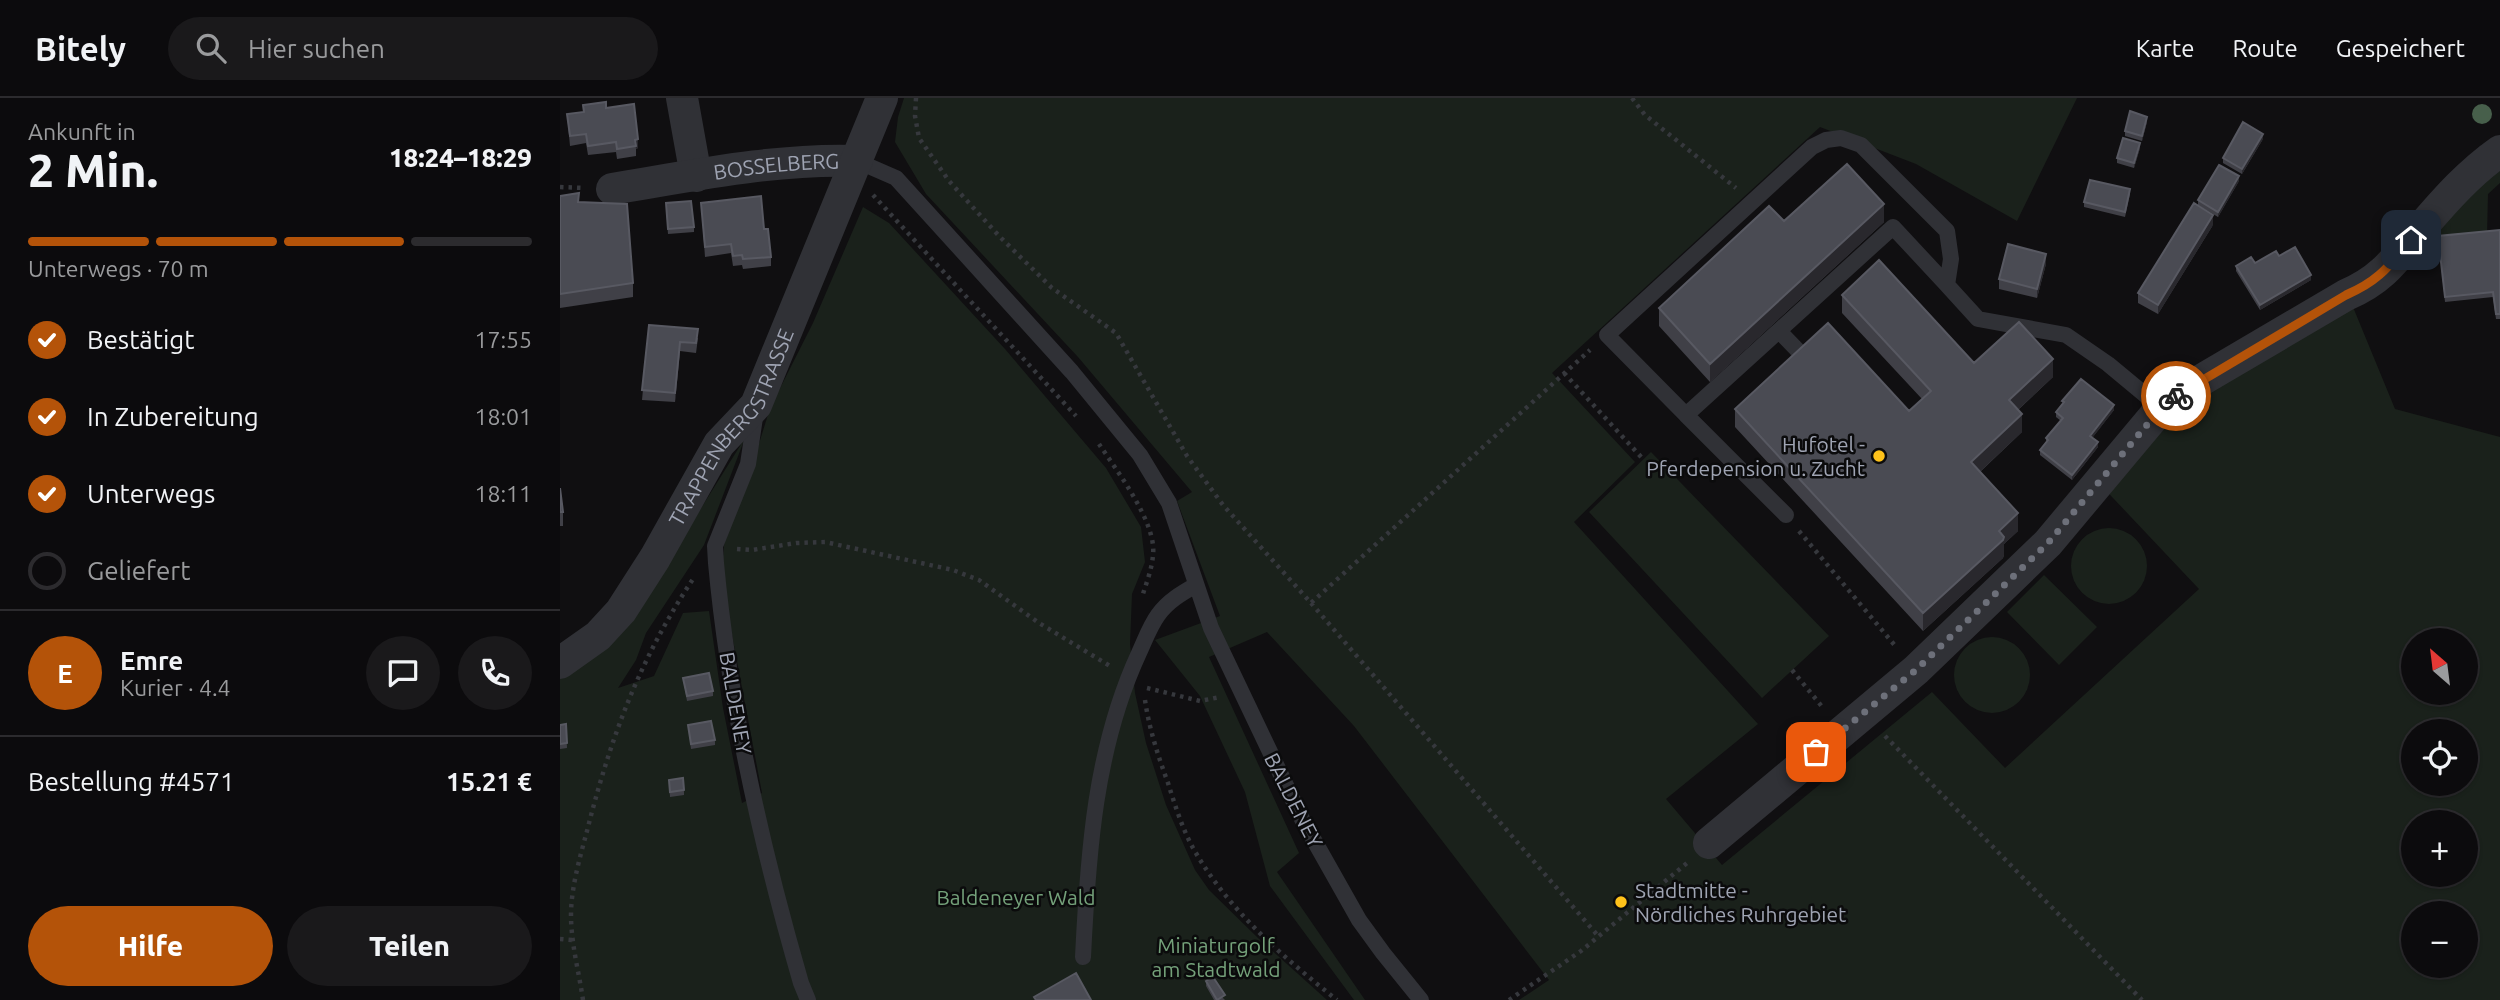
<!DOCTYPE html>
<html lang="de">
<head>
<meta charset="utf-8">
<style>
  :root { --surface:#0c0b0d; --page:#1a191b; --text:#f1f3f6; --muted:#9a9b9d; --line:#2c2b2e; --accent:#b45309 }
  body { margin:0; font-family:Ubuntu,sans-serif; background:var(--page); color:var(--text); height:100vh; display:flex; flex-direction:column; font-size:26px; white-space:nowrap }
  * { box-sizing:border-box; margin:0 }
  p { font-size:23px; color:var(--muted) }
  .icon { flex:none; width:38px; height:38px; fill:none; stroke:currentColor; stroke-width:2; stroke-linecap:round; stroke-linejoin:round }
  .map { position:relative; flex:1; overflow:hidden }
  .sheet { display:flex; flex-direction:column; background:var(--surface); width:560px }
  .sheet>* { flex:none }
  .needle { width:46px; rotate:332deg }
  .controls { position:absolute; left:1841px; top:530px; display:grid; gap:14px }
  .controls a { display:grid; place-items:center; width:77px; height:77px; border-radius:50%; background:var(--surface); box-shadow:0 2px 5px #0004,0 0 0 2px var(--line); font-size:35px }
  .pin { position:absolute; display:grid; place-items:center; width:60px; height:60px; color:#fff; margin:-30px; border-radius:14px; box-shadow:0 4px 10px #0006 }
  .courier { position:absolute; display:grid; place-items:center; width:70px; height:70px; margin:-35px; border:5px solid #b45309; border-radius:50%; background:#fff; color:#222; box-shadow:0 2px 9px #0007 }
  .headline em { font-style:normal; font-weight:800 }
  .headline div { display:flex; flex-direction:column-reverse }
  .headline { display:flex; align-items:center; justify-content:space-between; height:119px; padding:0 28px }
  h1 { font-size:46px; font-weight:800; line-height:52px }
  .bar { display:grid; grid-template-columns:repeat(4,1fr); gap:10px 7px; align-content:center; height:84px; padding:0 28px }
  .bar i { height:9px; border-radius:5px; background:var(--line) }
  .bar .active { background:var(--accent) }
  .bar p { grid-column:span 4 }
  .line { display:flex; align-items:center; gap:18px; padding:0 28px; border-top:2px solid var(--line) }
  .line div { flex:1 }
  .round { display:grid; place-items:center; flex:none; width:74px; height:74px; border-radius:37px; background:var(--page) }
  ol { padding:0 28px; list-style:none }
  li { display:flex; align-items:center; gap:21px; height:77px }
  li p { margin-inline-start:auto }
  li .icon { padding:7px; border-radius:50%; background:var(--accent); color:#fff; stroke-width:4 }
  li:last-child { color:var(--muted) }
  li i { width:38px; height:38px; border:4px solid var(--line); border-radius:50% }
  .action { display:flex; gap:14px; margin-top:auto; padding:14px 28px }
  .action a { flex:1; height:80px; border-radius:42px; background:var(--accent); color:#fff; font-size:28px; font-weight:800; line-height:80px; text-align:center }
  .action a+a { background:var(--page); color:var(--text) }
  header { display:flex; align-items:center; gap:42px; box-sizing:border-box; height:98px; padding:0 35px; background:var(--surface); border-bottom:2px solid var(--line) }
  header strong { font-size:33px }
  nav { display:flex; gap:38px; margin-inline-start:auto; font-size:24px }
  .search { width:490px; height:63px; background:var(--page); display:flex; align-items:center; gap:18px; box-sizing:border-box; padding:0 24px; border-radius:38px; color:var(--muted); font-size:26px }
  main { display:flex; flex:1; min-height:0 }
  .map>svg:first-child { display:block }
  .green { fill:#1a211b; fill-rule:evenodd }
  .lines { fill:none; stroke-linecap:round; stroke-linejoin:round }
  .path { stroke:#36383d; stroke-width:4.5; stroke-dasharray:3.5 5; stroke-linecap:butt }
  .lane { stroke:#303136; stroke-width:16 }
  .street { stroke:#303136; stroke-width:32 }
  .tree { fill:#475f4b }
  .wall { fill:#404047 }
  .shaded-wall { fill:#29282d }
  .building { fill:#4a4b53; stroke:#585962; stroke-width:2 }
  .done { stroke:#6d707a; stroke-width:7; stroke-dasharray:0 12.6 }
  .route { stroke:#b45309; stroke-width:9 }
  .poi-dot { fill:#ffc21a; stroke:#0b0b0c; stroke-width:2.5 }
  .labels { text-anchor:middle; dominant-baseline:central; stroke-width:5; stroke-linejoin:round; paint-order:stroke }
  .street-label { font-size:21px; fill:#9fa4b3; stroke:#0b0b0c }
  .poi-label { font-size:21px; fill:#9fa4b3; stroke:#0b0b0c; text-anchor:end }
  .park-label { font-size:21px; fill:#74a17a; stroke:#0b0b0c }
</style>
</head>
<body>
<header>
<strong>Bitely</strong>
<div class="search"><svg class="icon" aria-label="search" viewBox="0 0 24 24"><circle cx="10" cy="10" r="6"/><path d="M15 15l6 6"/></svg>Hier suchen</div>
<nav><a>Karte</a><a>Route</a><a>Gespeichert</a></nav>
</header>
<main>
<section class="sheet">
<div class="headline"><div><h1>2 Min.</h1><p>Ankunft in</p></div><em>18:24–18:29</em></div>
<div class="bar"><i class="active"></i><i class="active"></i><i class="active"></i><i></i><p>Unterwegs · 70 m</p></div>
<ol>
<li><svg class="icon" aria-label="check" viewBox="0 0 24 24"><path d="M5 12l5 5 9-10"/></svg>Bestätigt<p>17:55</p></li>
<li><svg class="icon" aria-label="check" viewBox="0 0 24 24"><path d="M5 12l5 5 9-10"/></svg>In Zubereitung<p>18:01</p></li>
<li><svg class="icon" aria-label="check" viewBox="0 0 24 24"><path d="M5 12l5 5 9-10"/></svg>Unterwegs<p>18:11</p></li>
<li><i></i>Geliefert</li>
</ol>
<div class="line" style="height:126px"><b class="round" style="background:var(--accent);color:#fff">E</b><div><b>Emre</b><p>Kurier · 4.4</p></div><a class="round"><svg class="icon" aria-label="chat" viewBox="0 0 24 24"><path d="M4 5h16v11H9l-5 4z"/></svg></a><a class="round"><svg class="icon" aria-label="phone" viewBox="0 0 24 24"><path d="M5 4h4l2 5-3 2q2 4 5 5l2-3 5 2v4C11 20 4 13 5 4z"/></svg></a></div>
<div class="line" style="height:91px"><div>Bestellung #4571</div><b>15.21 €</b></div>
<div class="action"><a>Hilfe</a><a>Teilen</a></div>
</section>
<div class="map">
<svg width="1940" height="902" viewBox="0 0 1940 902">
  <rect width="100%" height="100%" fill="#100f11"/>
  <path class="green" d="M344 0H1517L1457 123 1356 66 1260 29 992 275 1075 364 1014 424 1198 626 1106 701 1162 767 1372 594 1445 670 1639 491 1536 382 1602 305 1786 192 1835 311 1940 339V902H959L989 882 794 628 707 534 649 559 739 755 717 774 805 902H794L710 788 685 694 640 598 595 542 660 518 617 403 632 394 518 259 366 96 335 44 338 19ZM1853 542H1906V595H1853ZM1853 634H1906V686H1853ZM1853 724H1906V777H1853ZM1853 816H1906V868H1853Z
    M1940 63V85L1928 96 1927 138 1879 143V150L1862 146Z
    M303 109 329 125 445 251 546 370 581 429 585 464 572 496 570 546 575 595 586 645 606 707 635 772 649 792 698 840 767 902H0V572L128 431 185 340 144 447 86 535 76 562 58 590 94 578 123 515 149 513 163 610 182 705 202 695 169 521 163 463 165 433 193 365 210 310 253 225Z
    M1091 354 1269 538 1202 600 1029 414Z
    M1511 468a38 38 0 1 1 76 0a38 38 0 1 1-76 0Z
    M1484 477 1537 529 1499 567 1447 514Z
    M1394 577a38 38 0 1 1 76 0a38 38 0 1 1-76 0Z"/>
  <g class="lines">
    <path class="path" d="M356 0 355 18 359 40 389 83 440 139 492 190 556 235 627 358 663 407 751 505 1030 252
      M1072 0 1085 17 1176 90
      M0 89 24 90
      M313 97 516 318
      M1004 275 1083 361
      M539 346C557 373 597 425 593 457 592 471 586 486 582 499
      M1239 433 1337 550
      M177 451 192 452 236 445 265 444 393 472 419 482 479 525 550 568
      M751 505 1039 839
      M1232 572 1264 611
      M587 590 640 603 660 599
      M585 602C589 630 598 658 608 685 615 707 622 730 633 750 668 812 723 859 777 902
      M1325 638 1582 902
      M0 841 12 842
      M23 902C19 874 11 846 11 817 11 790 20 759 27 733 51 638 80 560 135 478
      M949 902 1021 853 1127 765"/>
    <path class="lane" d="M297 63 336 80 512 274 580 357 609 405 651 530 742 721 799 822 823 855 861 902
      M1219 233 1247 262
      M196 313 188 366 155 448 156 465C169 607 201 747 241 885L248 902
      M1126 317 1047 237 1252 49 1266 42 1281 40 1301 47 1387 133 1391 161 1387 187 1418 221 1506 237 1548 266 1601 310
      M1226 417 1126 317 1333 129 1387 187
      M523 859C528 755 535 650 579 555 585 542 590 528 598 517 608 503 622 495 636 487"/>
    <g class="street">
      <path d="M122 0 136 78"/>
      <path id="s1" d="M52 91C131 78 217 60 297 63"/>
      <path id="s2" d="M0 565 38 538 61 513 95 460 159 346 196 307 322 0"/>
      <path d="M1149 745 1356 572 1488 445 1601 310 1621 294 1786 197C1824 181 1837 159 1862 129 1886 101 1910 74 1940 53"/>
    </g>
  </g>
  <circle class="tree" cx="1922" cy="16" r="10"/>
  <path class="wall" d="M23 7 46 10 78 50 76 51V58L57 61 56 54 28 57 26 45 10 48 7 16 23 14Z
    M1587 24 1582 43 1565 38V33Z
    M1703 41 1682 76 1663 65V60Z
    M1580 50 1574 70 1557 65V60Z
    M1679 83 1658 119 1638 107V102Z
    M1570 96 1565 119 1524 109V104Z
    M0 98 19 104 73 185V199L0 210Z
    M141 105 204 131 211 159V168L183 171 182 167 173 168 171 155 145 159Z
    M106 110 134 129V134L108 136Z
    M1224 123 1324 124 1150 284 1099 228V210Z
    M1653 127 1598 216 1578 205V195Z
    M1940 132V221H1936L1933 199 1885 204 1878 138Z
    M1695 165 1751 182 1700 212 1676 173V168Z
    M1486 166 1477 200 1439 191V181Z
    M1282 197 1414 265 1493 279 1458 312 1462 334 1420 374 1458 433 1444 446V457L1443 460 1363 533 1175 329V311L1349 313 1362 301 1282 215Z
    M89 227 138 240 136 255 120 253 115 304 82 302Z
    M1502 303 1554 312 1532 340 1538 349 1512 382 1480 357V352L1486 344V340L1501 323 1496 319V314L1502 306Z
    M0 390 3 414V428H0Z
    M123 580 153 593V598L127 603Z
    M6 626 7 650 0 651V627Z
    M128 627 155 642V647L131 651Z
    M109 682 124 692V697L110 699Z
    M646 883 665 902H654L646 888Z"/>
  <path class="shaded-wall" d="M1587 19V24L1582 43V38Z
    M1703 36V41L1682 76V71Z
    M78 41V50L76 51 75 42Z
    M1580 45V50L1574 70V65Z
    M1679 78V83L1658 119V114Z
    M1324 106V124L1150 284V266Z
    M1653 117V127L1598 216V207Z
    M1486 156V166L1477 200V191Z
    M1751 177V182L1700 212V207Z
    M120 244V253L115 304V295Z
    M1493 261V279L1449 320V302Z
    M1554 307V312L1530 343V338Z
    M1462 316V334L1411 382V364Z
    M1538 344V349L1512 382V377Z
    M1458 415V433L1444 446V457L1443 460 1363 533V515L1439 433Z"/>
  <path class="building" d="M46 4V10L74 6 78 41 75 42 76 48 57 51 56 44 28 48 26 36 10 38 7 16 24 14 23 7Z
    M1570 13 1587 19 1582 38 1565 33Z
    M1683 24 1703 36 1682 71 1663 60Z
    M1563 40 1580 45 1574 65 1557 60Z
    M1287 66 1324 106 1150 266 1099 210 1209 108 1224 123Z
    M1659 67 1679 78 1658 114 1638 102Z
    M1530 82 1570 91 1565 114 1524 104Z
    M19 95 18 104 67 106 73 185 0 196V98Z
    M201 98 204 131H208L211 159 183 161 182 157 173 158 171 146 145 149 141 105Z
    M131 103 134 129 108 131 106 105Z
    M1634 105 1653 117 1598 207 1578 195Z
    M1940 132V216H1936L1933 194 1885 199 1878 138Z
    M1448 146 1486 156 1477 191 1439 181Z
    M1735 149 1751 177 1700 207 1676 168 1691 159 1695 165 1716 153 1719 158Z
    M1319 162 1414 265 1459 224 1493 261 1449 302 1462 316 1411 364 1458 415 1439 433 1444 439 1443 442 1363 515 1175 311 1268 225 1349 313 1371 293 1282 197Z
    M89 227 138 231 136 245 120 244 115 295 82 292Z
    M1521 281 1554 307 1530 338 1538 344 1512 377 1480 352 1488 342 1486 340 1503 320 1496 314 1504 304 1502 303Z
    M0 390 3 414H0Z
    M149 575 153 593 127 598 123 580Z
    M151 623 155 642 131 646 128 627Z
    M6 626 7 645 0 646V627Z
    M123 680 124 692 110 694 109 682Z
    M516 875 531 902H476L474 899Z
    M653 879 665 897 657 902 646 883Z"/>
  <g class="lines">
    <path class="done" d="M1256 654 1356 572 1488 445 1601 310 1616 298"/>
    <path class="route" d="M1616 298 1786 197C1819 183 1829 168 1851 142"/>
  </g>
  <g class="poi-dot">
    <circle cx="1319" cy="358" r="7"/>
    <circle cx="1061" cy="804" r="7"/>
  </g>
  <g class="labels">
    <g class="street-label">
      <text stroke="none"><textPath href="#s1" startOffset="166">BOSSELBERG</textPath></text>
      <text stroke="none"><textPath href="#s2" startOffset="296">TRAPPENBERGSTRASSE</textPath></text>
      <text transform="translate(176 605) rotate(80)">BALDENEY</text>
      <text transform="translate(734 702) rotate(63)">BALDENEY</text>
    </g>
    <g class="poi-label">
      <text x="1305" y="346">Hufotel -<tspan x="1305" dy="24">Pferdepension u. Zucht</tspan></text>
      <text x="1075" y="792" text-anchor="start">Stadtmitte -<tspan x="1075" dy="24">Nördliches Ruhrgebiet</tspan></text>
    </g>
    <g class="park-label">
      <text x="456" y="799">Baldeneyer Wald</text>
      <text x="656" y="847">Miniaturgolf<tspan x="656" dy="24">am Stadtwald</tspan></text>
    </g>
  </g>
</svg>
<div class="controls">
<a><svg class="needle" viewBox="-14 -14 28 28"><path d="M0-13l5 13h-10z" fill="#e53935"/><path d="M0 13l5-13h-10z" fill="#9a9b9d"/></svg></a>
<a><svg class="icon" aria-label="locate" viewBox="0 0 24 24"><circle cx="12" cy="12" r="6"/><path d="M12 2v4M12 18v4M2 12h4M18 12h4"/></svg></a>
<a>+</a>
<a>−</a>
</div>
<div class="pin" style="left:1256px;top:654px;background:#ea580c"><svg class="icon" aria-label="bag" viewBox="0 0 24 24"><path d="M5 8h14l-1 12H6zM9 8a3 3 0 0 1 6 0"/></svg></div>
<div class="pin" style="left:1851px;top:142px;background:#1f2937"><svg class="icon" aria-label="home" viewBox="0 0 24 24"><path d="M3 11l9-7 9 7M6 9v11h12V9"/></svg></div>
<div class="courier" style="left:1616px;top:298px"><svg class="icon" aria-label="bike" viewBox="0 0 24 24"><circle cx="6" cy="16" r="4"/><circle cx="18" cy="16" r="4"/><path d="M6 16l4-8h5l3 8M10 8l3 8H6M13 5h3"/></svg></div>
</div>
</main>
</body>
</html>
